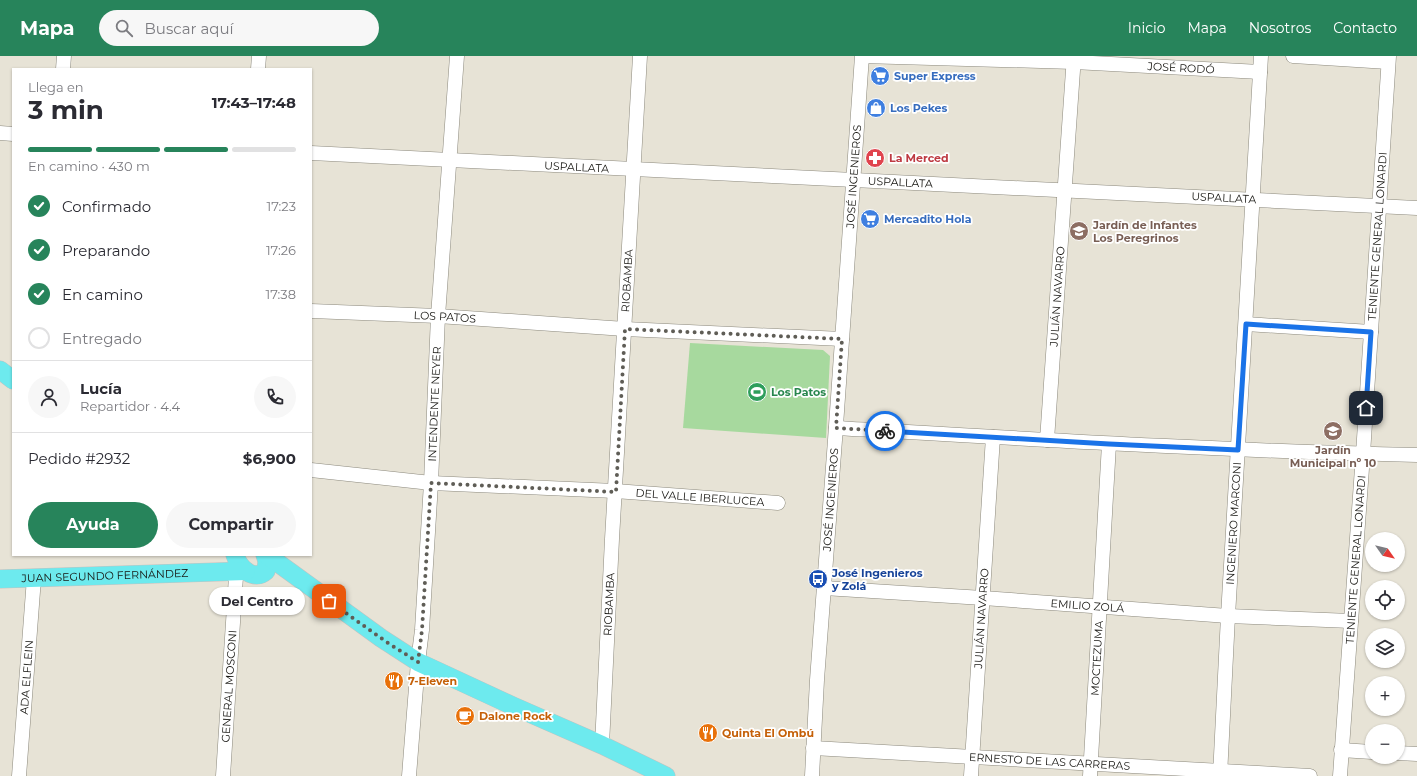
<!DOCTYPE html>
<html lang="es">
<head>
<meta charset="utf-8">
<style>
  :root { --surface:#fff; --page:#f7f7f7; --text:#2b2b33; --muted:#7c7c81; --line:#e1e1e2; --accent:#27845b }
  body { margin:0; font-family:Montserrat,sans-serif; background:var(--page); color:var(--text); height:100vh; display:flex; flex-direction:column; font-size:15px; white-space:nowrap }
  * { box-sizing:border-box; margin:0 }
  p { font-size:13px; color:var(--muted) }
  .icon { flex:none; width:22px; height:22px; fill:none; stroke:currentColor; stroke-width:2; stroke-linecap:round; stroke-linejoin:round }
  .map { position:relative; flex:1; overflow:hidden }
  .drawer { position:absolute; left:12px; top:12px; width:300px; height:488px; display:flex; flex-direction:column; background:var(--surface); border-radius:0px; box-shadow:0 1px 3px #0004 }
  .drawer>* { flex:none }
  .needle { width:26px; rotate:124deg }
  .tools { position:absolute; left:1365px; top:476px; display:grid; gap:8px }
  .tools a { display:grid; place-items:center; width:40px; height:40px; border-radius:50%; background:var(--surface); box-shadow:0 1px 3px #0004; font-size:20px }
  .pin { position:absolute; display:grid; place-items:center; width:34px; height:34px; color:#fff; margin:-17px; border-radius:8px; box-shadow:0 2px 6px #0006 }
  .courier { position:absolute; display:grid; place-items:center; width:40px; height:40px; margin:-20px; border:3px solid #1a73e8; border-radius:50%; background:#fff; color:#222; box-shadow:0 1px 5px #0007 }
  .bubble { position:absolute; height:28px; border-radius:14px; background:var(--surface); box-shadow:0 1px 3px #0004; font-size:13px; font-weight:700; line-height:28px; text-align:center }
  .headline em { font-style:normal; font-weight:700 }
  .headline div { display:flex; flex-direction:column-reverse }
  .headline { display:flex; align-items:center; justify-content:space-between; height:68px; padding:0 16px }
  h1 { font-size:26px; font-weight:700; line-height:30px }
  .bar { display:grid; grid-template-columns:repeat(4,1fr); gap:6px 4px; align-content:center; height:48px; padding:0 16px }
  .bar i { height:5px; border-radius:3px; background:var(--line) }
  .bar .on { background:var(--accent) }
  .bar p { grid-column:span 4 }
  .line { display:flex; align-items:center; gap:10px; padding:0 16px; border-top:1px solid var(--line) }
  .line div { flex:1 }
  .round { display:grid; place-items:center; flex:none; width:42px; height:42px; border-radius:21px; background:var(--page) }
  ol { padding:0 16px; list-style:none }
  li { display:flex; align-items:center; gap:12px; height:44px }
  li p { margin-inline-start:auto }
  li .icon { padding:4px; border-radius:50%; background:var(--accent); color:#fff; stroke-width:4 }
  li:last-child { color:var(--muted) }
  li i { width:22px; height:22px; border:2px solid var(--line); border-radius:50% }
  .cta { display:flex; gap:8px; margin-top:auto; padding:8px 16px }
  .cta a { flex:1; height:46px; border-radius:24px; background:var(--accent); color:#fff; font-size:16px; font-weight:700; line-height:46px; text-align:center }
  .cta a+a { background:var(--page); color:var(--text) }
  header { display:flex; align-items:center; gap:24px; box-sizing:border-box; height:56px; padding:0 20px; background:var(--accent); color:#fff }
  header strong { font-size:19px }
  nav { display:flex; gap:22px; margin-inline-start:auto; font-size:14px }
  .search { width:280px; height:36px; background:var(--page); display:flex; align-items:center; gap:10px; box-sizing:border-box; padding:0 14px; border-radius:22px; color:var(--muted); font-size:15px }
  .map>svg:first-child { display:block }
  .green { fill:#a7d99e }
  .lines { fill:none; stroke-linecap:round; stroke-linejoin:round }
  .minor-casing { stroke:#8c897d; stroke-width:15 }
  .major-casing { stroke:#c2c2c1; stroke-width:19 }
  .minor { stroke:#fff; stroke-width:14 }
  .major { stroke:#6deaee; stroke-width:18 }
  .done { stroke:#5f5d56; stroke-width:4; stroke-dasharray:0 7.2 }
  .route { stroke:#1a73e8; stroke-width:5 }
  .labels { text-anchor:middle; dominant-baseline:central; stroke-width:3.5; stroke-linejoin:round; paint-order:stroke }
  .street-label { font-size:11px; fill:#161511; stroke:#fff }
  .shop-label { font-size:11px; font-weight:bold; fill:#366cbe; stroke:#fff; text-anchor:start }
  .health-label { font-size:11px; font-weight:bold; fill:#be3a42; stroke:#fff; text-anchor:start }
  .education-label { font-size:11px; font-weight:bold; fill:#785e54; stroke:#fff; text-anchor:start }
  .leisure-label { font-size:11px; font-weight:bold; fill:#27864d; stroke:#fff; text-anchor:start }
  .transit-label { font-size:11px; font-weight:bold; fill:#164399; stroke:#fff; text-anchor:start }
  .food-label { font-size:11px; font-weight:bold; fill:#c56008; stroke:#fff; text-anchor:start }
</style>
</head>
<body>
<header>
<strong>Mapa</strong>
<div class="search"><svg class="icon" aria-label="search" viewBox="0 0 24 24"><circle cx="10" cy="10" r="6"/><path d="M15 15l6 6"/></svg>Buscar aquí</div>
<nav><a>Inicio</a><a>Mapa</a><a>Nosotros</a><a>Contacto</a></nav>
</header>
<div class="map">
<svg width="1417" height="720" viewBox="0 0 1417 720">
  <rect width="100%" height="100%" fill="#e7e3d6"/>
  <path class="green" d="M690 287 823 294 830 300 826 382 683 372Z"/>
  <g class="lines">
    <defs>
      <g id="minor">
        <path d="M1293 0 1388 6"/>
        <path d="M63 13 64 0"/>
        <path d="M258 13 259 0"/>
        <path d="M0 77 13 78"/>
        <path id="s1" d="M311 97C680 118 1048 131 1417 152"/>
        <path id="s2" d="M311 255 438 260 625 273 842 283"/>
        <path d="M1246 268 1371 276"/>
        <path d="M836 372C1030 383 1223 395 1417 399"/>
        <path id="s3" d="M1047 384 1074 0"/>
        <path id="s4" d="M311 414 431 427 615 435 778 447"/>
        <path id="s5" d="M824 532 983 542 1228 560 1351 565"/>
        <path id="s6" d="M602 689 612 483 640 0"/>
        <path id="s7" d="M813 692 1310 720"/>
        <path d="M1341 694 1372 696"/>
        <path d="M1398 697 1417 698"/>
        <path id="s8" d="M19 720 34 522"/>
        <path id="s9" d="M223 720 237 505"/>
        <path id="s10" d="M409 720 418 606 422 574 431 427 438 260 457 0"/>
        <path id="s11" d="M812 720 817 624 835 384 862 0 1074 6 1260 16"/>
        <path id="s12" d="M971 720 993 381"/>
        <path id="s13" d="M1090 720 1109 388"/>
        <path id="s14" d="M1220 720 1228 560 1261 0"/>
        <path id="s15" d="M1340 720 1363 398 1389 0"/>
      </g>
      <g id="major">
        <path d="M0 314 13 324"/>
        <path d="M235 499C239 512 254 526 266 515L267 505 265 499"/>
        <path d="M267 499 381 582 418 606 513 650 602 689 666 720"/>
        <path id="s16" d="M0 523 246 515"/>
      </g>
    </defs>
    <use href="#minor" class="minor-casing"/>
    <use href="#major" class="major-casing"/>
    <use href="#minor" class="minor"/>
    <use href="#major" class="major"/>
  </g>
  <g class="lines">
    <path class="done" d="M329 545 388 587 418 606 422 574 431 427 616 436 625 273 842 283 836 372 885 375"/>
    <path class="route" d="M885 375 1109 388 1238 394 1246 268 1371 276 1366 352"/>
  </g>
  <defs>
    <symbol id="supermarket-disc" viewBox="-11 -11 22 22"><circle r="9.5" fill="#3f7fe0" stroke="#fff"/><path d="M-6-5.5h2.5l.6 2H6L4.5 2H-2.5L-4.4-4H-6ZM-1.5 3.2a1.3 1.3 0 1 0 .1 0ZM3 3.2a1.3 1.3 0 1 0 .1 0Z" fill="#fff"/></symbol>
    <symbol id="shop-disc" viewBox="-11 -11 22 22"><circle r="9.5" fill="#3f7fe0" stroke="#fff"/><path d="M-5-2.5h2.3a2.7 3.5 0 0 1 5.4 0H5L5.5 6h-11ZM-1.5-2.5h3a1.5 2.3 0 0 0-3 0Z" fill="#fff"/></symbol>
    <symbol id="pharmacy-disc" viewBox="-11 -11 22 22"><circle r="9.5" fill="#e0444e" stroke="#fff"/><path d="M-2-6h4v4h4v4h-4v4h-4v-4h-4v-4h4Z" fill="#fff"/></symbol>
    <symbol id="school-disc" viewBox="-11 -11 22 22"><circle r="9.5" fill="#8d6e63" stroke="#fff"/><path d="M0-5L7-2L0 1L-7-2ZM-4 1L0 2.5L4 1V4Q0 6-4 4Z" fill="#fff"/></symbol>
    <symbol id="stadium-disc" viewBox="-11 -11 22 22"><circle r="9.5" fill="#2e9e5b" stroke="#fff"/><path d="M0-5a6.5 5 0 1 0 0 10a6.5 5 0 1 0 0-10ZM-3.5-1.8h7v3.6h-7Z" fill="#fff"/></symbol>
    <symbol id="bus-disc" viewBox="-11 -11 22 22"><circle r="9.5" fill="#1a4fb4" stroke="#fff"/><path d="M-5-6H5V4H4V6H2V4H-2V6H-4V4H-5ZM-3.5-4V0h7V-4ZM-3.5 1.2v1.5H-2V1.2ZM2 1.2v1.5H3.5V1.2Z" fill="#fff"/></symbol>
    <symbol id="restaurant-disc" viewBox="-11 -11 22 22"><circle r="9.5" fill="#e8710a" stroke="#fff"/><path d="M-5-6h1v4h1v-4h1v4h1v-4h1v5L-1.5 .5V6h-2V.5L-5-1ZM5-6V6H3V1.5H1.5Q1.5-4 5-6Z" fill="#fff"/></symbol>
    <symbol id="cafe-disc" viewBox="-11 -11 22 22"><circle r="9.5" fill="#e8710a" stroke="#fff"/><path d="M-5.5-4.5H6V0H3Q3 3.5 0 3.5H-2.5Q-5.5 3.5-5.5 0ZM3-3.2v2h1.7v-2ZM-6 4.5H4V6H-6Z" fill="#fff"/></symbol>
  </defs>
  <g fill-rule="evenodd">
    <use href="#supermarket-disc" x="869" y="9" width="22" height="22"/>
    <use href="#shop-disc" x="865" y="41" width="22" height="22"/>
    <use href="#pharmacy-disc" x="864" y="91" width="22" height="22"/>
    <use href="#supermarket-disc" x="859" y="152" width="22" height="22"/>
    <use href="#school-disc" x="1068" y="164" width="22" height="22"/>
    <use href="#stadium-disc" x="746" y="325" width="22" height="22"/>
    <use href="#school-disc" x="1322" y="364" width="22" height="22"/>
    <use href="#bus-disc" x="807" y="512" width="22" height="22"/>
    <use href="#restaurant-disc" x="383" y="614" width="22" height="22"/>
    <use href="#cafe-disc" x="454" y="649" width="22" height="22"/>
    <use href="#restaurant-disc" x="697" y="666" width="22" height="22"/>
  </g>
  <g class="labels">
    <g class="street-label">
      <text stroke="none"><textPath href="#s11" startOffset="1041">JOSÉ RODÓ</textPath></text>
      <text stroke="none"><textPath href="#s1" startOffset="266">USPALLATA</textPath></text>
      <text stroke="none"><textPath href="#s11" startOffset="601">JOSÉ INGENIEROS</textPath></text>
      <text stroke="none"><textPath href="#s1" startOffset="590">USPALLATA</textPath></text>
      <text stroke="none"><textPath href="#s1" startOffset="914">USPALLATA</textPath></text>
      <text stroke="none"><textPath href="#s15" startOffset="541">TENIENTE GENERAL LONARDI</textPath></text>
      <text stroke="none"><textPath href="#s6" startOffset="465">RIOBAMBA</textPath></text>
      <text stroke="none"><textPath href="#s3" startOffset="144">JULIÁN NAVARRO</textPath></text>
      <text stroke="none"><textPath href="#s2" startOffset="134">LOS PATOS</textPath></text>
      <text stroke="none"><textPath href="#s10" startOffset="373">INTENDENTE NEYER</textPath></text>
      <text stroke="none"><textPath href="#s4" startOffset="390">DEL VALLE IBERLUCEA</textPath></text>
      <text stroke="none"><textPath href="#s11" startOffset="277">JOSÉ INGENIEROS</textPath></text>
      <text stroke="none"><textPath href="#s14" startOffset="253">INGENIERO MARCONI</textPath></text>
      <text stroke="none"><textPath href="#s15" startOffset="217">TENIENTE GENERAL LONARDI</textPath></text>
      <text stroke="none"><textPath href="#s16" startOffset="105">JUAN SEGUNDO FERNÁNDEZ</textPath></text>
      <text stroke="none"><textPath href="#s6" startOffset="141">RIOBAMBA</textPath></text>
      <text stroke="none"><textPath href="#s5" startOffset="264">EMILIO ZOLÁ</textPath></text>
      <text stroke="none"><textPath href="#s12" startOffset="158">JULIÁN NAVARRO</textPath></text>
      <text stroke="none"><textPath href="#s13" startOffset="118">MOCTEZUMA</textPath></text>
      <text stroke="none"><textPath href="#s8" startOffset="99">ADA ELFLEIN</textPath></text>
      <text stroke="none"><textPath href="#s9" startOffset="90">GENERAL MOSCONI</textPath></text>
      <text stroke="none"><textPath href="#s7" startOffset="237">ERNESTO DE LAS CARRERAS</textPath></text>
    </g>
    <g class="shop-label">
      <text x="894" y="20">Super Express</text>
      <text x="890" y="52">Los Pekes</text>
      <text x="884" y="163">Mercadito Hola</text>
    </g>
    <g class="health-label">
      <text x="889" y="102">La Merced</text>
    </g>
    <g class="education-label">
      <text x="1093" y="169">Jardín de Infantes<tspan x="1093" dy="13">Los Peregrinos</tspan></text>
      <text x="1333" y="394" text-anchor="middle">Jardín<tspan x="1333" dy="13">Municipal nº 10</tspan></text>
    </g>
    <g class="leisure-label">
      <text x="771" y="336">Los Patos</text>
    </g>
    <g class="transit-label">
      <text x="832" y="517">José Ingenieros<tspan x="832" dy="13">y Zolá</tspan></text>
    </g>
    <g class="food-label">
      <text x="408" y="625">7-Eleven</text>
      <text x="479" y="660">Dalone Rock</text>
      <text x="722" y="677">Quinta El Ombú</text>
    </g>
  </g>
</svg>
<div class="tools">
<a><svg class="needle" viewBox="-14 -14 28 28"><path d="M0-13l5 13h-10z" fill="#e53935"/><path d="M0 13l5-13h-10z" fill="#7c7c81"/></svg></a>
<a><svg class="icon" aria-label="locate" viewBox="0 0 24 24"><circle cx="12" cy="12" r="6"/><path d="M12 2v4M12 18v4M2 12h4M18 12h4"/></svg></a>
<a><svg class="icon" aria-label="layers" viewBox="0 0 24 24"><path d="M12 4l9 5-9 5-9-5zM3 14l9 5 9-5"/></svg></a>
<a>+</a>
<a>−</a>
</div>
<div class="pin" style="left:329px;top:545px;background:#ea580c"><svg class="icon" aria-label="bag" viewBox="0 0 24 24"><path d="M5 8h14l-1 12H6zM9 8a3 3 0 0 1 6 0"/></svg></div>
<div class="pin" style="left:1366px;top:352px;background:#1f2937"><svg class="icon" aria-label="home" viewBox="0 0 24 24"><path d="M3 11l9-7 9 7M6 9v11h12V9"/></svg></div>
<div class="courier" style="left:885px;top:375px"><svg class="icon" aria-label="bike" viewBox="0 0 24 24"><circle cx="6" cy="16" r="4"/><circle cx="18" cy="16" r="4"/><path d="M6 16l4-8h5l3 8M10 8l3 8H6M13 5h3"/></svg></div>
<div class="bubble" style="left:209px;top:531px;width:96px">Del Centro</div>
<section class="drawer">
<div class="headline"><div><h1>3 min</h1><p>Llega en</p></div><em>17:43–17:48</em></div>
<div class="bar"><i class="on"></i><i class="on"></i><i class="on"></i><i></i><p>En camino · 430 m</p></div>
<ol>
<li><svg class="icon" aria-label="check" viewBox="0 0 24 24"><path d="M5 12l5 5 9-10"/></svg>Confirmado<p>17:23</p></li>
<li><svg class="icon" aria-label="check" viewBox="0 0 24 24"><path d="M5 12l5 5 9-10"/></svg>Preparando<p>17:26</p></li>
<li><svg class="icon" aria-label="check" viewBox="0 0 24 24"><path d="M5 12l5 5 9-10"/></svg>En camino<p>17:38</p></li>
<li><i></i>Entregado</li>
</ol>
<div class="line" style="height:72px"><a class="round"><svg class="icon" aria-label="person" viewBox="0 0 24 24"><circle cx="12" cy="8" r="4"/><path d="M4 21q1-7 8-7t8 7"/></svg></a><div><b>Lucía</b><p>Repartidor · 4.4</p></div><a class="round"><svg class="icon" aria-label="phone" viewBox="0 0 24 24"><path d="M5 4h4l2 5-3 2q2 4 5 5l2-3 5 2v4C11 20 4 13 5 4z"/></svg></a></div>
<div class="line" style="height:52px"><div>Pedido #2932</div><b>$6,900</b></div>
<div class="cta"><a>Ayuda</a><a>Compartir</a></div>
</section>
</div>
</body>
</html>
